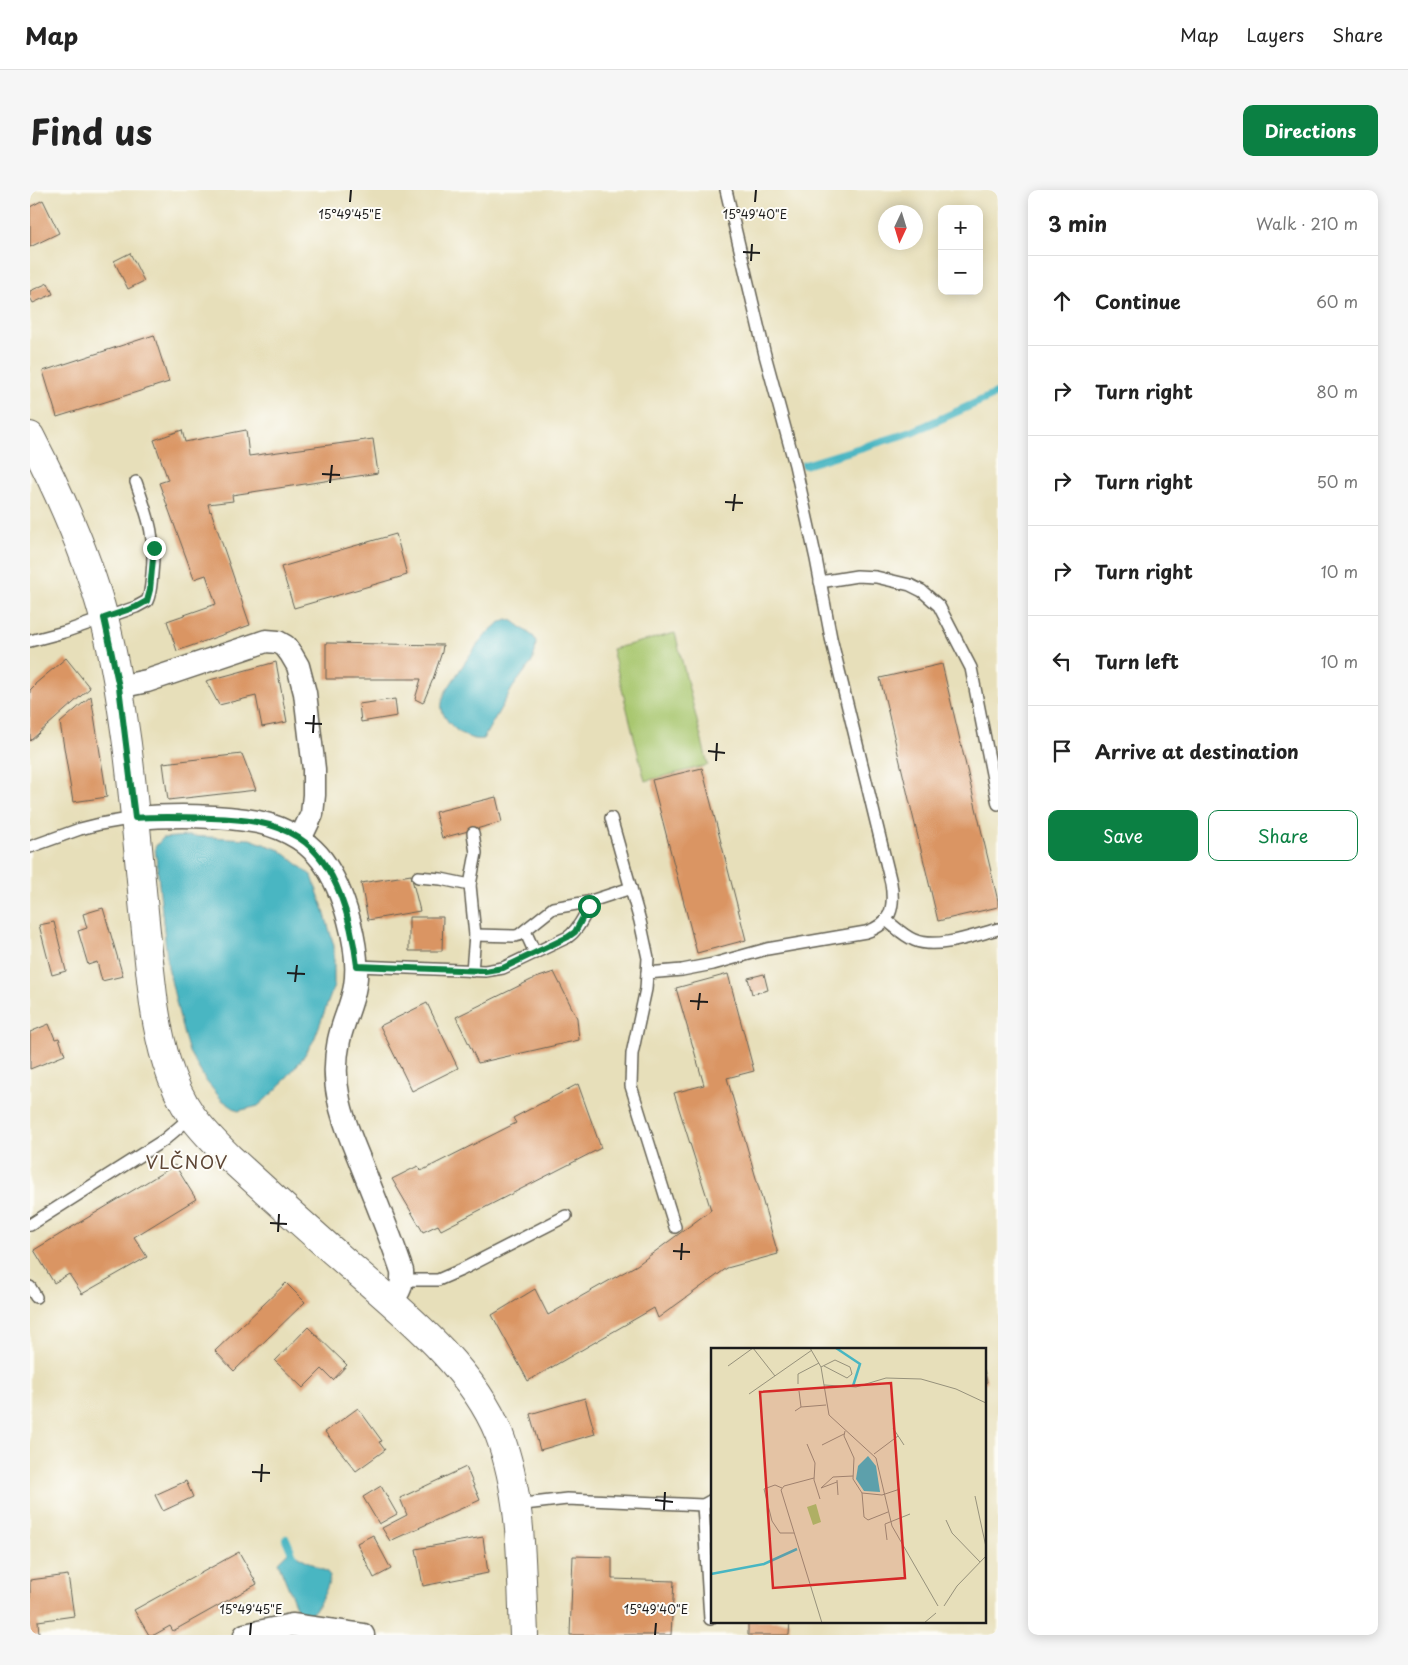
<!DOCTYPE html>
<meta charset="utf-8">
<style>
body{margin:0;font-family:"Playpen Sans",sans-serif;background:#f6f6f6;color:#222}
.controls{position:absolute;right:15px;top:15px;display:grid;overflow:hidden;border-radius:10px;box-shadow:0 2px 12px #0003}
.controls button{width:45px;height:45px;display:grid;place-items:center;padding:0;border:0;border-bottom:1px solid #e0e0e0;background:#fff;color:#222;font:25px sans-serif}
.compass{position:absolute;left:848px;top:15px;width:45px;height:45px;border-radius:50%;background:#fff;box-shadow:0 2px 12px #0003;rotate:184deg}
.stop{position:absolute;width:15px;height:15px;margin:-11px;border:4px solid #0b8043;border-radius:50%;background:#fff}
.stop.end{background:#0b8043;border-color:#fff;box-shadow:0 1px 5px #0008}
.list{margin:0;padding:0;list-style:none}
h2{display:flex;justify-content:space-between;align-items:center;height:65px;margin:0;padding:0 20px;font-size:21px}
h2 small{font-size:16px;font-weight:400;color:#767676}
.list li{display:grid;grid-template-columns:32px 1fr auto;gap:15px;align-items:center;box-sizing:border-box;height:90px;padding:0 20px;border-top:1px solid #e0e0e0}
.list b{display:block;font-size:19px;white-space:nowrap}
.list em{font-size:16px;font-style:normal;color:#767676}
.actions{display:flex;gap:10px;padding:15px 20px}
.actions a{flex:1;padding:11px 0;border:1px solid #0b8043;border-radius:10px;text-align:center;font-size:18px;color:#0b8043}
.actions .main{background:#0b8043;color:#fff}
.icon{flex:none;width:28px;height:28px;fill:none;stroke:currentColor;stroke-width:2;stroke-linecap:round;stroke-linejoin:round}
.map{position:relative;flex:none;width:968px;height:1445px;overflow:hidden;border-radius:10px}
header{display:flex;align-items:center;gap:30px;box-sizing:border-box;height:70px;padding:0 25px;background:#fff;border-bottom:1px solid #e0e0e0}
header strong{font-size:24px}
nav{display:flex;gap:28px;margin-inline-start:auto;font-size:18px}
.intro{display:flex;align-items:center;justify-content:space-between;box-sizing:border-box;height:120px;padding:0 30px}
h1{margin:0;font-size:35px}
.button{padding:12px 22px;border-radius:10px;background:#0b8043;color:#fff;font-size:18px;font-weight:700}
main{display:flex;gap:30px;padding:0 30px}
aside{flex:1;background:#fff;border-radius:10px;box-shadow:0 2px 12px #0003}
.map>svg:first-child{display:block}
.green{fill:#a9c76f;stroke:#627246}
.water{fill:#48b6c2;stroke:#32696f}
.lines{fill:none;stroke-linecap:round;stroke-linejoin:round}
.stream{stroke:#48b6c2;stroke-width:8}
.building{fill:#da9563}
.service-casing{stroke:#636053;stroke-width:14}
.minor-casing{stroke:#636053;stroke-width:25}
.tertiary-casing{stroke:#636053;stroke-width:30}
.service{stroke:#fff;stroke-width:11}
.minor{stroke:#fff;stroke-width:22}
.tertiary{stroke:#fff;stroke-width:28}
.route{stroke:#0b8043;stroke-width:6}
.ticks{fill:none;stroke:#1c1c1c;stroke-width:2}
.labels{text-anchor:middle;stroke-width:4;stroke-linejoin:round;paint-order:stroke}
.quarter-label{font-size:18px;letter-spacing:1px;fill:#5e4635;stroke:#fdfcf7}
.inset-river{fill:none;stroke:#48b6c2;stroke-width:2.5}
.inset-road{fill:none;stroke:#96917b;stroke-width:1}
.view{fill:#d62828;fill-opacity:0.15;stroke:#d62828;stroke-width:2.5}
.inset-edge{fill:none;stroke:#1c1c1c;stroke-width:2.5}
.ticks-label{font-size:12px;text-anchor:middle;fill:#1c1c1c;stroke:#fdfcf7;stroke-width:4;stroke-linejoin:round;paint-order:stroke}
</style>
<header>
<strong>Map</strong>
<nav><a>Map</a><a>Layers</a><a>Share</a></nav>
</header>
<div class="intro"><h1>Find us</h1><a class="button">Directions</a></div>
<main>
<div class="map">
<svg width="968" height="1445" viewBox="0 0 968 1445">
<rect width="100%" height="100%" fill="#fdfcf7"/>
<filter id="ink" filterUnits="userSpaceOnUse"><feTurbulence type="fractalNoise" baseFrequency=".02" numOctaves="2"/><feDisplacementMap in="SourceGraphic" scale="10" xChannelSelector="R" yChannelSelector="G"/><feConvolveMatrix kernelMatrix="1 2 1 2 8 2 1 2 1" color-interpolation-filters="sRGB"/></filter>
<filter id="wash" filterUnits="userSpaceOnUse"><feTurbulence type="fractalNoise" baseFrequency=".0096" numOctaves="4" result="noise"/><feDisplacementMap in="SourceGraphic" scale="20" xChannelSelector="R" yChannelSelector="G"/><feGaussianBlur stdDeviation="1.12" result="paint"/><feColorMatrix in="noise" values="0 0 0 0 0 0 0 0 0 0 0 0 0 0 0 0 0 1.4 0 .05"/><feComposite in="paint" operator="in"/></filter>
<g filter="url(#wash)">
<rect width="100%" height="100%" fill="#e7dfba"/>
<path class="green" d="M645 443 678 575 615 591 582 459Z"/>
<g class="water">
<path d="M477 429 483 431 504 447 506 452 505 462 502 472 483 497 453 549C437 552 416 535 412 520 411 514 413 507 416 501 430 481 455 436 477 429Z"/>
<path d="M157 646 220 649 250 660 282 686 294 721 304 756V796L284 850 272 869 248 898 228 916 208 921 192 910 176 891 159 862 153 842 138 777 125 657 133 648Z"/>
<path d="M259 1361 297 1382 300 1386C298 1401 287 1418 278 1429L269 1424 248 1372Z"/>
</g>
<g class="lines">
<g class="stream">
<path d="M775 275 882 242 968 203"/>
<path d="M256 1349 265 1370"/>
</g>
</g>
<g id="blocks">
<g class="building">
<path d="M13 10 29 43 0 57V17Z"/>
<path d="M100 63 114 91 98 99 84 71Z"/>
<path d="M18 93 23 104 3 113 0 107V101Z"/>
<path d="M124 145 139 192 27 227 13 181Z"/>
<path d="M152 240 155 252 216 240 219 266 343 249 348 283 202 305 203 311 178 314 180 322 181 321 220 435 147 461 137 431 186 414 176 385 164 389 129 293 138 290 124 250Z"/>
<path d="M366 344 377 385 264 418 251 377Z"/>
<path d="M296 453 413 455 412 462 403 489 393 513 385 509 391 489H296Z"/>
<path d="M36 468 60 498 0 551V500L5 495V494Z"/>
<path d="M246 472 257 532 232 537 226 506 189 515 176 491Z"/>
<path d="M912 474 968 711V717L908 731 850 488Z"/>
<path d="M61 506 77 607 43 612 30 533Z"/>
<path d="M365 509 367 526 331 532 329 514Z"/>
<path d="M212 564 226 600 138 610 133 573Z"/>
<path d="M672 578 716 750 667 763 622 590Z"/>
<path d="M466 607 472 632 412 648 405 622Z"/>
<path d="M381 685 390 721 338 730 331 693Z"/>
<path d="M73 718 93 786 72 791 67 772 58 775 48 741 57 738 53 724Z"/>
<path d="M379 727H413L412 761H379Z"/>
<path d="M24 732 36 781 22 785 9 735Z"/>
<path d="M524 782 547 828 549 850 448 873 426 827 503 789Z"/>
<path d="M698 784 724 881 697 888 748 1064 697 1078 628 1128 624 1118 498 1191 462 1125 505 1099 518 1125 607 1075 681 1020 644 903 674 895 646 798Z"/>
<path d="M734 784 738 800 722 804 718 788Z"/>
<path d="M397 813 428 878 382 901 350 836Z"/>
<path d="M19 834 25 849 29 848 35 865 0 879V842Z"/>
<path d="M548 894 571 958 411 1040 408 1035 393 1042 362 989 388 976 391 981 486 933 483 928Z"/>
<path d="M145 975 166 1009 104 1047 117 1067 52 1104 39 1084 24 1093 4 1060Z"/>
<path d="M256 1093 275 1112 204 1181 185 1161Z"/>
<path d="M278 1137 317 1175 303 1190 292 1179 273 1198 245 1171Z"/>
<path d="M954 1180 957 1192 954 1193Z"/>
<path d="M555 1208 565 1244 510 1260 500 1224Z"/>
<path d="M328 1218 352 1251 349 1252 355 1260 326 1281 295 1242Z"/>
<path d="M436 1277 450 1310 360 1351 352 1338 377 1325 370 1308Z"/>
<path d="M156 1291 163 1307 133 1321 125 1305Z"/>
<path d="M351 1296 367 1324 349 1334 333 1307Z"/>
<path d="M343 1345 361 1379 344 1388 327 1353Z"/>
<path d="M453 1347 458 1383 393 1396 386 1359Z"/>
<path d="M209 1362 227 1394 143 1441 140 1436 124 1445H119L104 1420Z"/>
<path d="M543 1366 582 1367V1389L644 1391 641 1445H540Z"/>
<path d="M38 1385 44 1426 8 1431 9 1445H0V1390Z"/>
<path d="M718 1431H760L759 1445H718Z"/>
</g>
</g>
</g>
<g filter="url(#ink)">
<use href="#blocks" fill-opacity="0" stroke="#636053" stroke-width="1"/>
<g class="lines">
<defs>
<g id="service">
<path d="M790 392 827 386 846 387 880 395 892 401 909 416 941 478 968 614"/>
<path d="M0 451 34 442 106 417 117 411C121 403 121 393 122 384 126 346 118 327 106 292"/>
<path d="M581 628 610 731 618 768 616 799 602 864 601 896 645 1037"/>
<path d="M0 657 50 639 70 634 105 628"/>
<path d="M388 687 411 689 440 695"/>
<path d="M856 730C865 737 874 746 884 750 907 760 945 745 968 739"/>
<path d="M495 741 505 763"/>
<path d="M445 745 485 746 489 745 523 718 558 712 601 698"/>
<path d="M327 776 455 781 473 778 538 747C551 738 554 722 565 710"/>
<path d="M442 781 445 745 440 695 446 663 443 643"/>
<path d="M617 783 652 780 683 774 737 759 836 742C861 734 865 718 861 693L801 448 786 369 765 275 735 165 696 0"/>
<path d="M0 1035 134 950 162 926"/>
<path d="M373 1090H408L431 1080 536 1026"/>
<path d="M0 1097 6 1107"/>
<path d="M486 1315 537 1309 673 1315 682 1310"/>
<path d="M673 1315 680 1429"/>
</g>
<g id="minor">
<path d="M89 497 117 491 236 451 248 452 255 456 261 464 268 476 275 503 284 579V605L282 624 270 649C278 655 286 662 292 670 314 700 331 759 325 796 322 815 313 831 309 850 305 869 305 892 309 910 313 931 322 951 330 971 344 1007 360 1044 372 1081 373 1094 370 1102 361 1111"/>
<path d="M105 628C141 625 192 625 228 632 243 635 257 641 270 649"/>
<path d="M215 1445 262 1435 333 1445"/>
</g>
<path id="tertiary" d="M0 246C30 304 57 364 74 428 85 469 91 512 97 554 108 641 113 728 124 814 130 854 139 893 162 926 173 941 186 954 199 967 236 1001 273 1035 311 1068 366 1117 441 1174 469 1244 493 1307 491 1378 494 1445"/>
</defs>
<use href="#service" class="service-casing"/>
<use href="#minor" class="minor-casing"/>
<use href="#tertiary" class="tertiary-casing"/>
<use href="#service" class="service"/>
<use href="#minor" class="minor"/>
<use href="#tertiary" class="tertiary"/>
</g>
</g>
<g class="lines" filter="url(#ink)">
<path class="route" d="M124 358 120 400 117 411 106 417 74 428 89 497 105 628C131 626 156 627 181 628 211 629 243 631 269 648 307 672 322 734 327 776L455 781 473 778 538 747 545 742 559 716"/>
</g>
<path class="ticks" d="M320 12 321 0M725 12 726 0M713 62 730 63M721 71 722 54M292 284 310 285M300 293 302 275M695 312 713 313M703 321 705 304M275 533 292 534M283 543 284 525M678 561 695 563M686 571 687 553M257 783 275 784M265 792 267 775M660 811 678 812M668 820 670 803M240 1033 257 1034M248 1042 249 1024M643 1061 660 1062M651 1070 652 1053M222 1282 240 1283M231 1292 232 1274M625 1310 643 1312M634 1320 635 1302M220 1445 221 1433M625 1445 626 1433"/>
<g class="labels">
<g class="quarter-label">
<text x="157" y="979">VLČNOV</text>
</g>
</g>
<g transform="translate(681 1158)">
<rect width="275" height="275" fill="#e7dfba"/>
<path d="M105 156 110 174 102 177 96 159Z" fill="#a9c76f"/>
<path d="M157 108 165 118 169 144 153 143 145 131 147 118Z" fill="#48b6c2"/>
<path class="inset-river" d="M125 0 149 16 142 38M0 226 53 216 86 201"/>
<path class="inset-road" d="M42 0 64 28M99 0 110 19 118 67 165 110 181 178 227 258M17 18 42 0M110 19 124 12 139 19 141 26 136 30 113 18M87 36V26L108 15M113 37 145 39 175 30 210 31 245 41 275 55M88 43 90 59M38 46 101 2M84 63 90 59 115 57M182 80 193 97M134 83 133 88 143 110 142 131 151 145 153 169 157 172 177 164M96 96 104 115 103 132 109 151M111 97 133 86M163 106 187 88M103 130 73 138 70 142 111 275M126 132 127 147M71 140 64 137 53 141 61 173 69 185H83M110 140 122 129 142 128M110 140 126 134M151 145 171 147 189 141M264 148 275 199M235 172 241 185 269 214M176 192 174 176 199 166M233 258 246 238 275 208M213 275 225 265"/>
<path class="view" d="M180 35 194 230 62 240 49 44Z"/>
<rect width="275" height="275" class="inset-edge"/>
</g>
<g class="ticks-label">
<text x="320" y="29">15°49'45"E</text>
<text x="725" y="29">15°49'40"E</text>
<text x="221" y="1424">15°49'45"E</text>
<text x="626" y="1424">15°49'40"E</text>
</g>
</svg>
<div class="controls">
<button>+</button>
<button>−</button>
</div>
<svg class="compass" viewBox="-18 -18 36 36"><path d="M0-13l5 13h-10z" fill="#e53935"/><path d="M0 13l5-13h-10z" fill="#767676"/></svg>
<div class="stop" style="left:559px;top:716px"></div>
<div class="stop end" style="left:124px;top:358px"></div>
</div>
<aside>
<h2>3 min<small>Walk · 210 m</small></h2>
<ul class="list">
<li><svg class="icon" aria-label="ahead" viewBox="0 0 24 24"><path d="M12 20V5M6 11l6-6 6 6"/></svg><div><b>Continue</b></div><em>60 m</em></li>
<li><svg class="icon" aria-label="right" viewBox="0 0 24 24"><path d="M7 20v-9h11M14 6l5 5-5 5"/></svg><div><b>Turn right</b></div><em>80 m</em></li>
<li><svg class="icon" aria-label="right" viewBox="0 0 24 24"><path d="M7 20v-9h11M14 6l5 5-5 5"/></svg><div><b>Turn right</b></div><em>50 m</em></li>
<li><svg class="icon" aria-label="right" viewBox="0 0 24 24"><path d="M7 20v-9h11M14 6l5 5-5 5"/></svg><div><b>Turn right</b></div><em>10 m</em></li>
<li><svg class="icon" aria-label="left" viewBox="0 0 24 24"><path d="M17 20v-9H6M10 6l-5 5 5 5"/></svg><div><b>Turn left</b></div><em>10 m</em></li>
<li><svg class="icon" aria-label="arrive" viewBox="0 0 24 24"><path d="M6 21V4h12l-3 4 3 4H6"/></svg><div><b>Arrive at destination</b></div></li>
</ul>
<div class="actions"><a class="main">Save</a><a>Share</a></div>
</aside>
</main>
